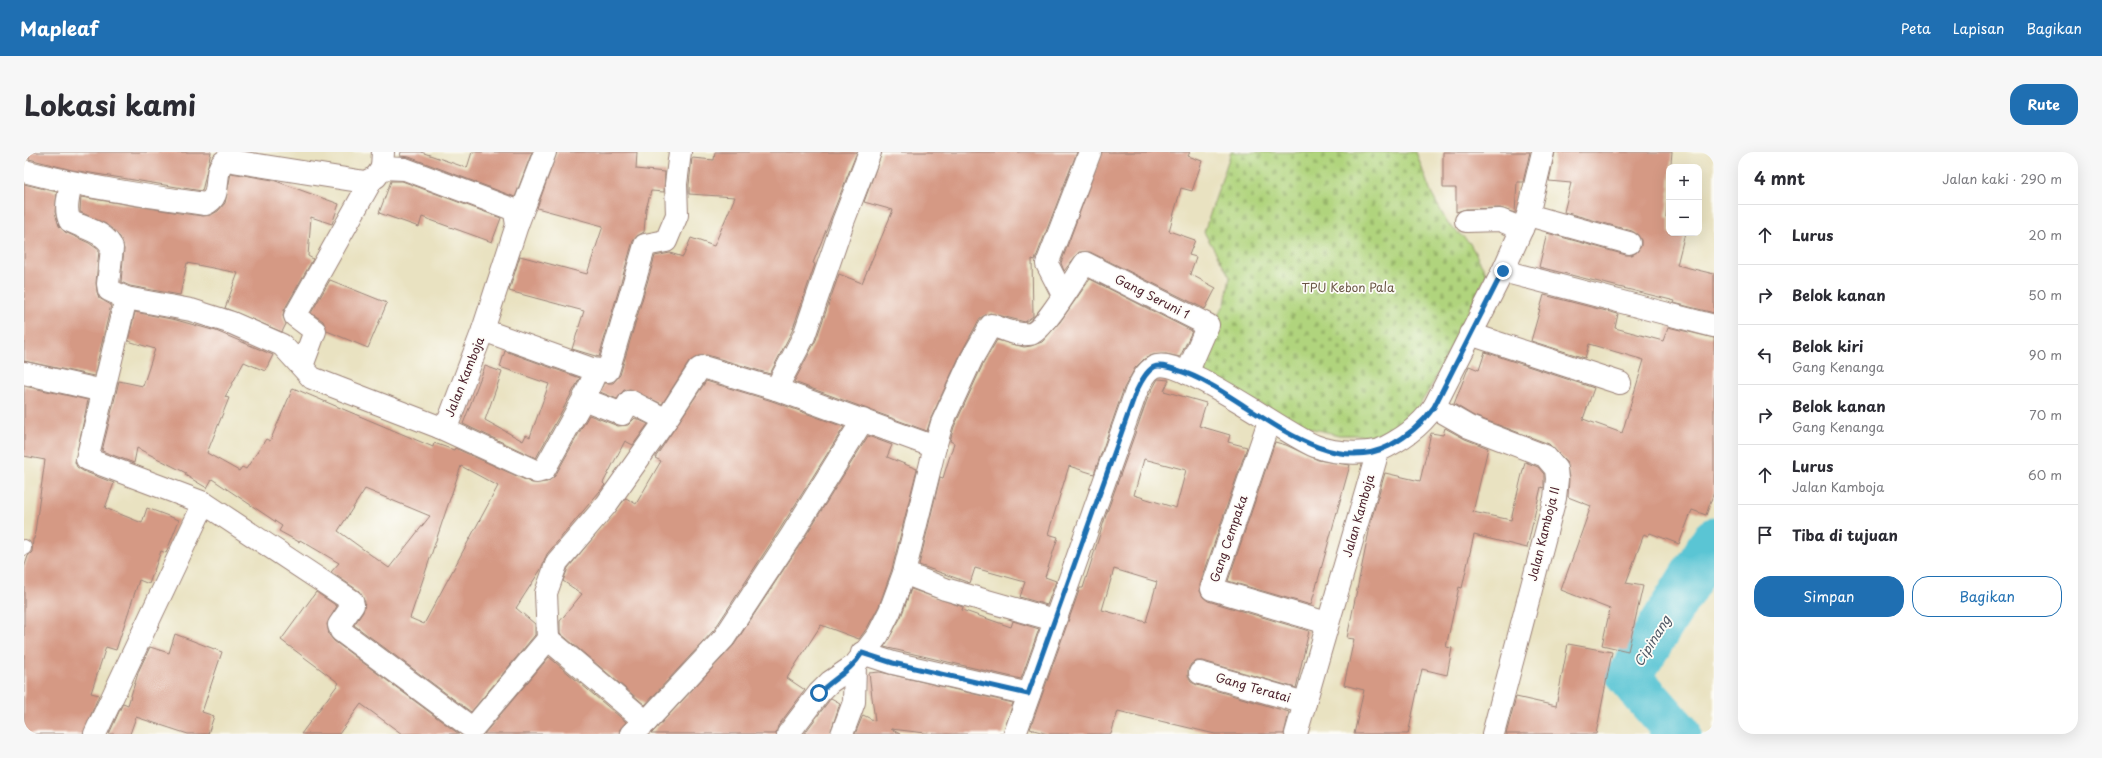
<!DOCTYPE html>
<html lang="id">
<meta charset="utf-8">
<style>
body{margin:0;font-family:"Playpen Sans",sans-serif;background:#f7f7f7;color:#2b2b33}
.controls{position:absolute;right:12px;top:12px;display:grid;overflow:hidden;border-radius:8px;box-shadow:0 4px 16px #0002}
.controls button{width:36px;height:36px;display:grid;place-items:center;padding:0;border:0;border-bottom:1px solid #e1e1e2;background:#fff;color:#2b2b33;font:20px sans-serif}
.stop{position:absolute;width:12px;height:12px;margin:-9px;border:3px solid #1f6fb2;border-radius:50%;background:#fff}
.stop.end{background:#1f6fb2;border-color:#fff;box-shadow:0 1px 4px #0008}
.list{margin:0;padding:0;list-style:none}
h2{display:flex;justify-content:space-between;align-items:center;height:52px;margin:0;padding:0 16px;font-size:17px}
h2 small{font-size:13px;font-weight:400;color:#7c7c81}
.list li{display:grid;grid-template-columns:26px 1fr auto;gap:12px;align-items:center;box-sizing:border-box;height:60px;padding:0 16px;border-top:1px solid #e1e1e2}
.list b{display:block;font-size:15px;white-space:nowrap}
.list p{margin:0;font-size:13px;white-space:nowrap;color:#7c7c81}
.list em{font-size:13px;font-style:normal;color:#7c7c81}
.actions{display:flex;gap:8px;padding:12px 16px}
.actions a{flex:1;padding:9px 0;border:1px solid #1f6fb2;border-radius:16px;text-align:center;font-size:14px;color:#1f6fb2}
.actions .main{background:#1f6fb2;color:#fff}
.icon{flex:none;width:22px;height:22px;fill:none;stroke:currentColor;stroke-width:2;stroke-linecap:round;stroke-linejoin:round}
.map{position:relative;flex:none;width:1690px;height:582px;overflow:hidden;border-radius:16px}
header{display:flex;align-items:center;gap:24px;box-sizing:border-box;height:56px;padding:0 20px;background:#1f6fb2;color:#fff}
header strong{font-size:19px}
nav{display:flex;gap:22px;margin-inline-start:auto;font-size:14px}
.intro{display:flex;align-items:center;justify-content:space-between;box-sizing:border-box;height:96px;padding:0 24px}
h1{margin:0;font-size:28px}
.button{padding:10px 18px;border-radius:16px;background:#1f6fb2;color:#fff;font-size:14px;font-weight:700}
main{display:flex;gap:24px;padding:0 24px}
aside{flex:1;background:#fff;border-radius:16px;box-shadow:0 4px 16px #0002}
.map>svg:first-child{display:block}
.cemetery{fill:url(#cemetery-stones);stroke:#7d7a54}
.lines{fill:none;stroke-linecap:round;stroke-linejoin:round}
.river{stroke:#5ac5d4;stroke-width:45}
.building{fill:#d59984;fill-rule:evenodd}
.lane-casing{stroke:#9a8076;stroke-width:16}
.street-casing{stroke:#9a8076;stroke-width:24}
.lane{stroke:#fff;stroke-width:14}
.street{stroke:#fff;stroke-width:22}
.route{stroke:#1f6fb2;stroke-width:5}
.labels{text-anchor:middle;stroke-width:3.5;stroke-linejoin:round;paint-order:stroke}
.park-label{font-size:12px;fill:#695544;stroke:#fdfcf7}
.street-label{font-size:12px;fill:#4a1f2b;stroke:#fdfcf7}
.water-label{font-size:13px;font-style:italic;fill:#505966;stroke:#fdfcf7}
</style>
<header>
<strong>Mapleaf</strong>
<nav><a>Peta</a><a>Lapisan</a><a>Bagikan</a></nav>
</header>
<div class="intro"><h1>Lokasi kami</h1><a class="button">Rute</a></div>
<main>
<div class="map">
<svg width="1690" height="582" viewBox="0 0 1690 582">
<defs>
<pattern id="cemetery-stones" width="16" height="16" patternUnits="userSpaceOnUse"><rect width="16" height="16" fill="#b0d47d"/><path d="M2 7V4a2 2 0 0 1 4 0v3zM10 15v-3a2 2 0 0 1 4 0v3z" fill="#99b66c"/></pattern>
</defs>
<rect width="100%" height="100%" fill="#fdfcf7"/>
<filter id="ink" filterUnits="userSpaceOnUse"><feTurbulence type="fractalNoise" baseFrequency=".025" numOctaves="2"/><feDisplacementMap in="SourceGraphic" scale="8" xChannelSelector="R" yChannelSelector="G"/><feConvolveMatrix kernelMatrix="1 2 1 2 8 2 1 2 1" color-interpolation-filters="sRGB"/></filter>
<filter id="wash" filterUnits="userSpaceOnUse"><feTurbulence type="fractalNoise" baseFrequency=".012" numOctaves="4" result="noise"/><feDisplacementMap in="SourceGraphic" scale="16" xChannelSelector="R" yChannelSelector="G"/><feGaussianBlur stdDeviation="0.9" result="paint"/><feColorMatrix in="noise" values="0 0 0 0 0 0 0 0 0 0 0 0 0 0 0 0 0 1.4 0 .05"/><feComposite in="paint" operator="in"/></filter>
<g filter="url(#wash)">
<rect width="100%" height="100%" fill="#e9e2c1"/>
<path class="cemetery" d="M1207 0H1392L1407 41 1424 72 1445 90 1463 122 1405 238 1386 268 1352 283H1315L1281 275 1170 218 1189 171 1201 152 1206 125 1180 80Z"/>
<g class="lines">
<path class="river" d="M1655 582 1605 525 1690 388"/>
</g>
<g id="blocks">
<g class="building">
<path d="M5 0H187L178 39 48 18 5 7Z"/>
<path d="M377 0H397L443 16 448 0H508L491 45 385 5 376 4Z"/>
<path d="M533 0H613L612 17 641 20 640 40 627 39 622 57 620 80 613 84 609 89 575 205 548 197 560 159 485 139 496 104 563 122 579 74 513 56Z"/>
<path d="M691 0H833L789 111 791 112 768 179 746 222 683 203 674 204 665 210 638 252 606 237 600 238 593 247 576 240 581 231H589L596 223 631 104 646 101 659 105 667 86 690 94 711 45 665 42V33L668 6 690 8Z"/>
<path d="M858 0H1053L1011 108 1008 107 1009 164 1001 170 966 161 956 166 937 201 907 266 903 279 770 230 792 188 815 122 838 131 869 58 840 50Z"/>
<path d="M1078 0H1166L1164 4 1178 9 1168 39 1157 36 1145 79 1171 88 1165 103 1172 105 1166 122 1192 136 1181 157 1066 100H1055L1040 119 1037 111Z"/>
<path d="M1419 0H1506L1499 30H1493L1491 61 1476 56 1442 57 1432 60V36H1419Z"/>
<path d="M1531 0H1648L1642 65 1645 66V81H1661L1653 113 1690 122V161L1650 151 1651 149 1515 115 1523 81 1602 103H1608L1613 100 1617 94V88L1614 83 1608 79 1540 60 1547 31 1525 29Z"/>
<path d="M207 21 249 28 315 52 308 72 287 65 284 104 289 107 260 158 259 164 262 172 258 180 201 156 214 121 163 111 156 143 106 134 97 130 100 97 96 85 82 72 56 60 57 45 156 61 179 64 187 63 194 59 201 51Z"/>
<path d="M367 29H378L477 66 468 90 398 65 395 75 355 61Z"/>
<path d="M0 32 33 40 31 60 35 74 41 80 65 91 75 98 72 131 73 140 75 146 87 153 70 224 0 209Z"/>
<path d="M1066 127 1168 179 1156 205 1142 202 1129 203 1120 207 1111 216 1100 236 1070 322 1045 314 1024 382 1034 385 1021 425 1032 429 1023 453 996 445 1001 430 951 416 946 431 895 413 916 325 919 326 930 291 926 289 930 275 959 212 973 188 1000 195 1007 194 1018 190 1036 170Z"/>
<path d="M306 128 363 151 344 196 303 179 299 169 287 161Z"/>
<path d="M1520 143 1594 162 1591 176 1639 189 1644 175 1690 186V340L1682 363 1668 358 1655 392 1626 381 1624 384 1620 382 1602 431 1619 434 1604 499 1578 493 1586 457 1537 438 1567 354 1544 345 1545 326 1542 309 1525 292 1450 264 1430 252 1445 214 1455 218 1461 200 1570 236 1559 267 1598 281 1620 208 1565 192 1561 206 1507 189Z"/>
<path d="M111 160 152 168 192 179 249 203 241 219 220 210 201 245 205 246 183 301 215 319 218 315 222 317 242 287 246 289 269 236 409 295 410 291 430 298 431 296 508 331 523 330 531 324 565 263 594 274 604 273 611 266 624 272 609 293 601 289 579 331 581 333 523 402 517 417 492 456 511 472V483L447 560 330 473 339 460 341 450 335 439 307 420 315 411 276 388 275 390 255 379 258 374 188 327 183 336 161 323 162 321 113 296 110 311 78 299 95 229 119 234 131 197 104 189ZM437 314 474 334 400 472 386 466ZM341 337 406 364 365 416 314 379Z"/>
<path d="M481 199 556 226 512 306 439 272 461 214 478 220 461 268 499 289 502 283 506 285 525 232 476 215Z"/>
<path d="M1134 227 1145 228 1140 239 1182 251 1175 274 1206 283 1204 290 1223 295 1176 433V439L1179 445 1184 449 1285 479 1272 536 1179 509H1173L1167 512 1164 518V524L1167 530 1173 533 1265 560 1260 582H1191L1094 559 1087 582H1024L1006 577 1056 436H1059L1082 363 1124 245ZM1120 307 1162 318 1152 356 1110 343ZM1090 417 1133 430 1122 470 1078 458Z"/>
<path d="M682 229 748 249 820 275 756 377 690 478 621 553 536 481V469L558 442 539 429 544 416 602 346 612 352 637 309 631 306Z"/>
<path d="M0 234 64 248 51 310 53 315 59 319 90 331 81 356 118 371 123 356 155 368 142 401 137 399 125 432 115 428 92 498 82 495 67 541 75 543 59 582H0V416L4 404 8 400 9 387H10L21 308 0 304Z"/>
<path d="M1421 276 1441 287 1464 296 1449 360 1487 368 1501 310 1514 315 1520 322V336L1517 335 1503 396 1450 383 1438 436 1435 435 1422 495 1428 496 1423 523 1398 517 1384 582H1330L1340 538 1320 533 1330 487 1323 486 1348 365 1361 321 1396 329 1407 281 1419 283Z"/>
<path d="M844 284 868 293 863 305 893 317 868 417 855 454 843 476 835 487 797 473 763 526 781 538 754 574 752 582H627L710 493 777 391Z"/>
<path d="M1251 290 1262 293 1294 308 1326 313 1287 453 1204 429Z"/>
<path d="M887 437 939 455 938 458 987 475 989 469 1015 477 997 527 860 495 877 465Z"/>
<path d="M292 440 313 454 303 472 305 483 310 489 435 582H378L337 552 315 582H277L315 531 257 488Z"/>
<path d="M151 482 198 500 178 560 190 564 184 582H164L112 565 106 582H85L99 551 104 553 115 518 126 495 145 501Z"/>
<path d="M1544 492 1588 500 1572 582H1482L1492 545 1532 554Z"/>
<path d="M525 505 602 570 596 577 595 582H460Z"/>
<path d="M856 520 989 551 979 582H910L867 577 876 582H831L839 563 851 569 845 521Z"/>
<path d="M807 546 816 551 806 582H780Z"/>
</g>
</g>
</g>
<g filter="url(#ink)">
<use href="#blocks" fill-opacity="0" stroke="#9a8076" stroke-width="1"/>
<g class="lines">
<defs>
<path id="lane" d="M0 396V395"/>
<g id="street">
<path d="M0 19C60 35 120 44 181 52 201 45 186 18 202 8L341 30 352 25 358 16"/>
<path d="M47 32C45 44 40 57 46 69 60 76 83 81 88 96L84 132 85 138 102 146 63 307 180 351 71 582"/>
<path d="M1504 63 1605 91"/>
<path d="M1442 69 1476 68 1498 77"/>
<path d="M493 73 521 0"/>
<path d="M1479 119 1690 174"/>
<path d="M1039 143 1023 112 1066 0"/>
<path d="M102 146 167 158 208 171 258 193 288 226 415 275 420 273 425 268 459 178 493 73 491 61 488 57 381 17 358 16 359 0"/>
<path d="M459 178 568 217 572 220 560 246 562 248 598 262 606 249 642 268"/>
<path d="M1446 182 1596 231"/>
<path d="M278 214 291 179 271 164 347 29"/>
<path d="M568 217 584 219 621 93 642 89 653 63 652 32 656 0"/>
<path d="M0 221 79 239"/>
<path d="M752 237 780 184 819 70 846 0"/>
<path d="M1410 255 1445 275 1521 304 1532 317 1533 327 1531 346 1469 582"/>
<path d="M1245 269 1188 437 1303 471"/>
<path d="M415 275 513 320 520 318 560 246"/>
<path d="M180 351 328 449 329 453 315 473 317 479 445 574 450 575 524 487"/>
<path d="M1030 468 921 437 880 421 911 295 918 271 948 206 967 173C979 177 993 184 1006 182 1019 180 1052 124 1061 111L1184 173 1163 221"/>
<path d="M838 501 869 511 1005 542"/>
<path d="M1176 521 1281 551"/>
<path d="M622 570 700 486 767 384 839 268"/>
<path d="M607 582 622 570 524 487 522 441 533 410 582 353 642 268 675 217 679 215 752 237 911 295"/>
<path d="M764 582 795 541 806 530 831 513"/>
<path d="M818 582 830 550 831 513 854 483 866 459 880 421"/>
<path d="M991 582 1112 240C1116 232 1121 220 1130 215 1155 202 1261 282 1291 294 1311 302 1332 302 1354 299"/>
<path d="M1272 582 1354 299C1377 288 1395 276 1410 255L1479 119 1504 63 1519 0"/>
</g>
</defs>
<use href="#lane" class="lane-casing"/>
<use href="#street" class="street-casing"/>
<use href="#lane" class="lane"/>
<use href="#street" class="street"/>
</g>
</g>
<g class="lines" filter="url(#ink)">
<path class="route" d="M795 541C810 526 827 519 838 501L869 511 1004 542 1112 240C1116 232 1121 220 1130 215 1136 212 1146 216 1153 218 1218 237 1293 330 1365 294 1384 284 1398 272 1410 255L1479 119"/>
</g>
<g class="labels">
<g class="park-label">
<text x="1324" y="140">TPU Kebon Pala</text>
</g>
<g class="street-label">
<text transform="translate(1128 145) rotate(27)" y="4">Gang Seruni 1</text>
<text transform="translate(441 225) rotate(-68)" y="4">Jalan Kamboja</text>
<text transform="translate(1335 364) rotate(-74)" y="4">Jalan Kamboja</text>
<text transform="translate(1520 382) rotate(-76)" y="4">Jalan Kamboja II</text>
<text transform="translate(1205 387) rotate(-71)" y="4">Gang Cempaka</text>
<text transform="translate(1229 536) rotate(16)" y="4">Gang Teratai</text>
</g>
<g class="water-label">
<text transform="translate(1628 489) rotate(-58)" y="5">Cipinang</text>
</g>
</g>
</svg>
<div class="controls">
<button>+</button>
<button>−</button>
</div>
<div class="stop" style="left:795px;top:541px"></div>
<div class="stop end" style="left:1479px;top:119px"></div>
</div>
<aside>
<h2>4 mnt<small>Jalan kaki · 290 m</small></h2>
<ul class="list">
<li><svg class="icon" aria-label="ahead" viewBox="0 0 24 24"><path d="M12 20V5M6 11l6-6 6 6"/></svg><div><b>Lurus</b></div><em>20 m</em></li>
<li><svg class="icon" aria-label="right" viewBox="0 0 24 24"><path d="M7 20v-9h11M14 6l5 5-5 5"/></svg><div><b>Belok kanan</b></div><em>50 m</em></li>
<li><svg class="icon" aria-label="left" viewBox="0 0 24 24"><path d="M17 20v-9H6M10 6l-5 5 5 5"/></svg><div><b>Belok kiri</b><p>Gang Kenanga</p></div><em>90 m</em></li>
<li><svg class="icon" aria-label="right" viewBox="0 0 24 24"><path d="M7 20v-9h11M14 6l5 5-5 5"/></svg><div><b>Belok kanan</b><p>Gang Kenanga</p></div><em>70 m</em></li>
<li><svg class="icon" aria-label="ahead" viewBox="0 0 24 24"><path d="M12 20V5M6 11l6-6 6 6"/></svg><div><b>Lurus</b><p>Jalan Kamboja</p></div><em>60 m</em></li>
<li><svg class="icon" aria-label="arrive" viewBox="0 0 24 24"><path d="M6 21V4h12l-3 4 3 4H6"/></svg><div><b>Tiba di tujuan</b></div></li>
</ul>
<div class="actions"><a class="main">Simpan</a><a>Bagikan</a></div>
</aside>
</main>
